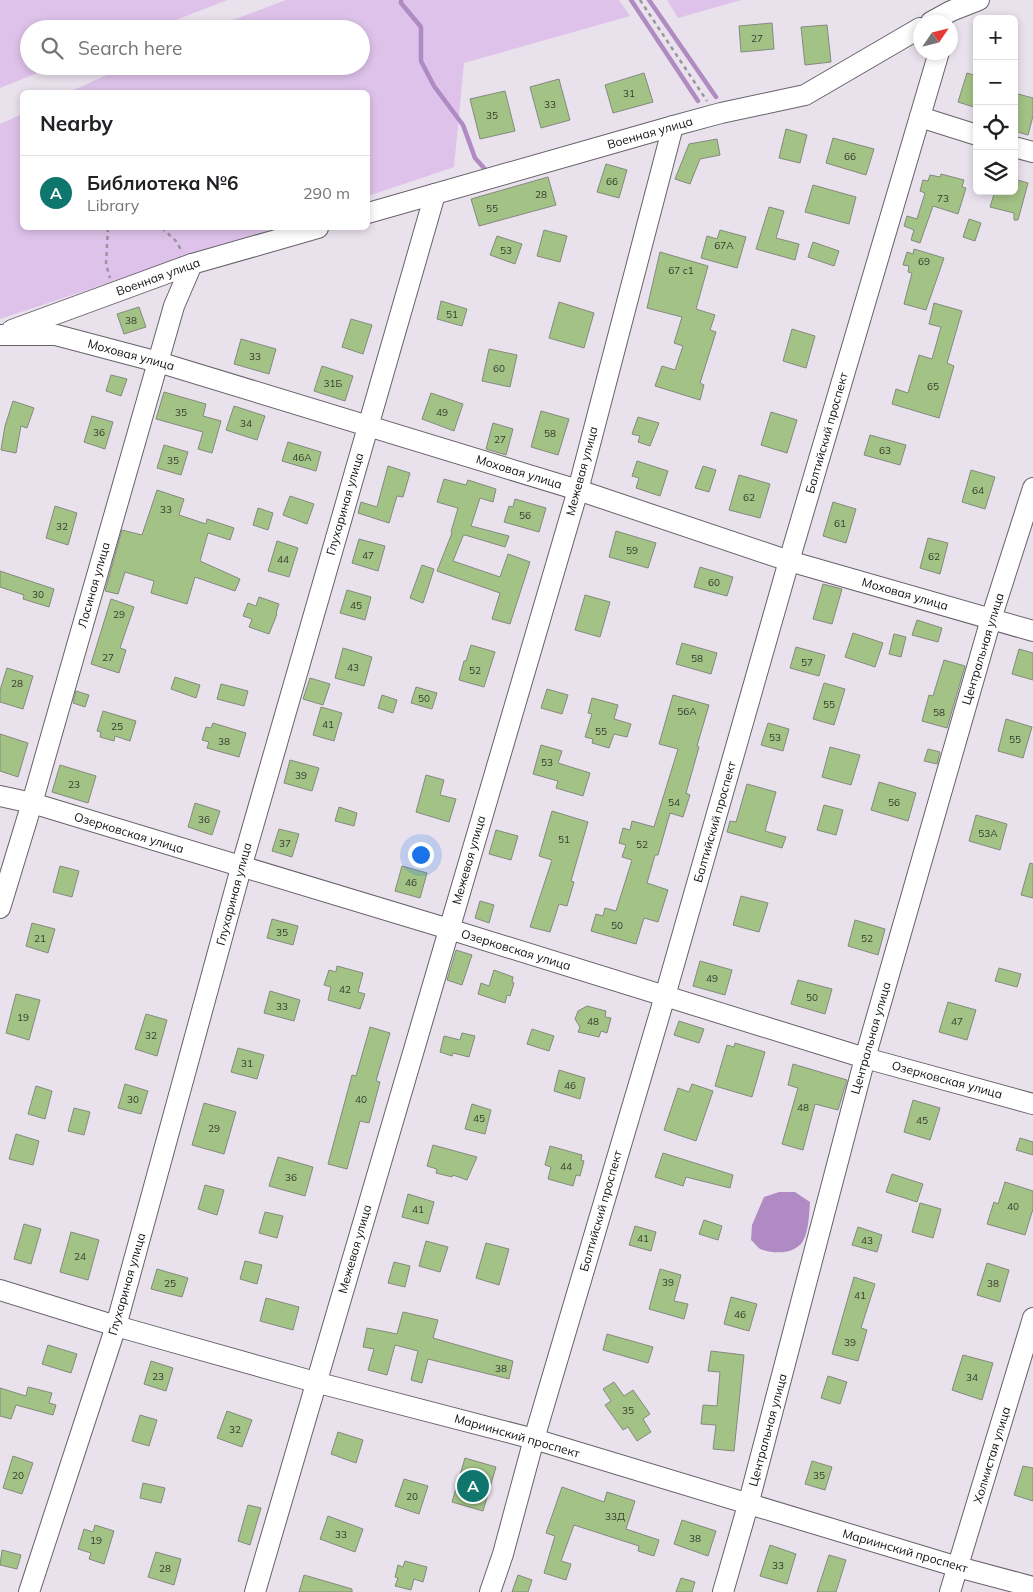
<!DOCTYPE html>
<meta charset="utf-8">
<style>
body{margin:0;font-family:Mulish,sans-serif;background:#f6f6f6;color:#202124}
.controls{position:absolute;right:15px;top:15px;display:grid;overflow:hidden;border-radius:8px;box-shadow:0 2px 8px #0003}
.controls button{width:45px;height:45px;display:grid;place-items:center;padding:0;border:0;border-bottom:1px solid #e0e0e0;background:#fff;color:#202124;font:25px sans-serif}
.compass{position:absolute;left:913px;top:15px;width:45px;height:45px;border-radius:50%;background:#fff;box-shadow:0 2px 8px #0003;rotate:55deg}
.you{position:absolute;left:420px;top:854px;width:18px;height:18px;margin:-12px;border:4px solid #fff;border-radius:50%;background:#1a73e8;box-shadow:0 0 0 8px #1a73e833}
.badge{display:grid;place-items:center;width:32px;height:32px;border-radius:50%;background:#0f766e;color:#fff;font-size:16px;font-weight:700}
.pin{position:absolute;translate:-50% -50%;border:2px solid #fff;box-shadow:0 1px 5px #0006}
.list{margin:0;padding:0;list-style:none}
h2{display:flex;justify-content:space-between;align-items:center;height:65px;margin:0;padding:0 20px;font-size:21px}
h2 small{font-size:16px;font-weight:400;color:#757577}
.list li{display:grid;grid-template-columns:32px 1fr auto;gap:15px;align-items:center;box-sizing:border-box;height:75px;padding:0 20px;border-top:1px solid #e0e0e0}
.list b{display:block;font-size:19px;white-space:nowrap}
.list p{margin:0;font-size:16px;white-space:nowrap;color:#757577}
.list em{font-size:16px;font-style:normal;color:#757577}
.icon{flex:none;width:28px;height:28px;fill:none;stroke:currentColor;stroke-width:2;stroke-linecap:round;stroke-linejoin:round}
.map{position:relative;flex:none;width:1033px;height:1592px;overflow:hidden}
.search{position:absolute;background:#fff;box-shadow:0 2px 8px #0003;left:20px;top:20px;width:350px;height:55px;display:flex;align-items:center;gap:12px;box-sizing:border-box;padding:0 18px;border-radius:28px;color:#757577;font-size:19px}
.panel{position:absolute;background:#fff;box-shadow:0 2px 8px #0003;left:20px;top:90px;width:350px;height:140px;border-radius:8px}
.map>svg:first-child{display:block}
.green{fill:#dec2ea}
.water{fill:#b08ac2}
.lines{fill:none;stroke-linecap:round;stroke-linejoin:round}
.stream{stroke:#b08ac2;stroke-width:4.5}
.building{fill:#a3c285;stroke:#848a7f}
.minor-casing{stroke:#68626b;stroke-width:22}
.path{stroke:#9a949d;stroke-width:2.5;stroke-dasharray:4 4;stroke-linecap:butt}
.minor{stroke:#fff;stroke-width:20}
.labels{text-anchor:middle;stroke-width:4;stroke-linejoin:round;paint-order:stroke}
.number-label{font-size:10px;fill:#363c2f}
.street-label{font-size:12px;fill:#110f12;stroke:#fff}
</style>
<div class="map">
<svg width="1033" height="1592" viewBox="0 0 1033 1592">
<rect width="100%" height="100%" fill="#e9e1ec"/>
<g class="green">
<path d="M0 0H227L153 29H29V66H55L0 88Z"/>
<path d="M286 0H619L630 16 464 63 454 167 368 196V92H69L127 66H361V29H209Z"/>
<path d="M667 0H741L678 18Z"/>
<path d="M22 114V228H274L0 319V124Z"/>
</g>
<path class="water" d="M779 1192H795L810 1202C809 1214 809 1230 803 1241 795 1254 776 1254 763 1250 758 1249 755 1243 751 1240L752 1225 764 1197Z"/>
<g class="lines">
<g class="stream">
<path d="M401 0V3L421 27V61L434 86 463 125 475 158 484 168"/>
<path d="M631 0 698 101"/>
<path d="M649 0 716 97"/>
</g>
</g>
<g class="building">
<path d="M772 23 774 49 741 52 739 26Z"/>
<path d="M827 25 831 62 805 65 801 27Z"/>
<path d="M644 73 653 102 613 113 605 85Z"/>
<path d="M967 73 977 76V108L958 102Z"/>
<path d="M559 79 570 120 541 128 530 87Z"/>
<path d="M505 91 515 131 480 139 470 99Z"/>
<path d="M1018 94 1033 98V116L1028 135 1014 131V105Z"/>
<path d="M786 129 807 135 800 163 779 158Z"/>
<path d="M833 138 874 149 866 175 826 163Z"/>
<path d="M717 139 720 155 700 159 690 184 675 179 689 144Z"/>
<path d="M606 164 627 170 619 198 597 192Z"/>
<path d="M941 174 964 180 962 187 966 188 958 214 933 206 920 243 911 240 914 230 904 226 907 216 917 219 925 193 920 191 923 180 928 181 930 175 940 177Z"/>
<path d="M548 177 556 205 479 226 471 199Z"/>
<path d="M1014 179 1028 183 1018 220H1014V213L990 207 995 191H1014Z"/>
<path d="M813 185 856 197 849 224 805 212Z"/>
<path d="M769 207 784 211 776 238 799 244 795 260 756 249Z"/>
<path d="M969 219 981 223 975 241 963 237Z"/>
<path d="M544 230 567 236 560 262 537 256Z"/>
<path d="M720 230 746 237 737 268 701 258 707 236 717 239Z"/>
<path d="M497 236 522 244 515 264 490 255Z"/>
<path d="M813 242 839 251 834 266 808 257Z"/>
<path d="M914 249 944 258 926 310 904 304 912 273 908 272 909 266 903 265 907 252 913 254Z"/>
<path d="M660 252 708 266 696 309 715 315 710 330 716 332 700 383 704 385 700 400 655 386 662 366 675 370 683 346 674 343 682 317 647 308Z"/>
<path d="M441 301 467 309 462 326 437 319Z"/>
<path d="M559 302 594 313 584 348 549 338Z"/>
<path d="M934 303 962 311 947 363 954 366 939 418 892 404 896 389 908 393 919 355 932 359 941 327 929 324Z"/>
<path d="M139 307 146 327 124 334 117 314Z"/>
<path d="M351 319 372 325 363 354 342 347Z"/>
<path d="M792 329 815 336 806 368 783 361Z"/>
<path d="M241 339 276 349 269 374 234 364Z"/>
<path d="M489 349 517 355 510 387 482 381Z"/>
<path d="M322 366 353 376 345 401 314 391Z"/>
<path d="M111 375 127 379 121 396 106 391Z"/>
<path d="M164 392 206 404 203 416 221 421 212 453 198 449 203 432 156 419Z"/>
<path d="M431 393 463 404 454 431 422 419Z"/>
<path d="M13 401 34 408 27 428 21 426 16 453 1 450 5 426Z"/>
<path d="M234 406 265 416 257 440 226 430Z"/>
<path d="M541 411 569 419 558 455 531 447Z"/>
<path d="M771 412 797 420 787 453 761 445Z"/>
<path d="M92 416 113 422 105 449 84 442Z"/>
<path d="M638 417 659 423 650 446 638 442 640 436 632 434Z"/>
<path d="M493 423 513 429 506 455 486 449Z"/>
<path d="M870 435 906 445 900 465 864 455Z"/>
<path d="M288 442 321 452 316 471 282 461Z"/>
<path d="M164 445 188 452 181 475 157 468Z"/>
<path d="M637 461 668 471 660 496 636 488 639 478 632 476Z"/>
<path d="M388 466 410 473 403 497 397 496 389 523 358 513 361 502 377 507Z"/>
<path d="M703 466 716 470 709 492 695 488Z"/>
<path d="M971 470 995 477 985 509 962 502Z"/>
<path d="M739 475 770 484 760 518 729 510Z"/>
<path d="M444 479 466 485 468 480 496 489 493 502 480 498 471 526 509 536 505 547 465 535 463 536 453 561 500 577 508 554 530 562 510 624 492 619 500 593 437 571 452 533 451 532 458 508 437 502Z"/>
<path d="M157 490 184 499 179 515 206 524 207 519 234 528 230 540 208 533 200 561 240 579 235 591 195 577 187 604 151 593 154 581 125 572 118 594 105 591 122 530 142 535Z"/>
<path d="M290 496 314 504 307 524 283 515Z"/>
<path d="M515 499 546 508 539 532 504 522 509 506 513 507Z"/>
<path d="M833 502 856 509 846 543 823 536Z"/>
<path d="M55 506 77 513 68 545 46 538Z"/>
<path d="M258 508 273 513 268 530 253 525Z"/>
<path d="M616 531 656 543 648 568 609 557Z"/>
<path d="M928 538 948 543 940 574 920 568Z"/>
<path d="M359 539 385 546 378 571 352 563Z"/>
<path d="M277 541 298 548 289 577 268 571Z"/>
<path d="M422 565 434 569 423 603 410 598Z"/>
<path d="M700 567 733 577 727 596 694 587Z"/>
<path d="M0 571 54 589 49 607 23 599 24 595 0 587Z"/>
<path d="M823 584 842 589 832 624 813 619Z"/>
<path d="M347 590 371 597 365 620 340 613Z"/>
<path d="M585 595 610 602 600 637 575 630Z"/>
<path d="M259 597 279 604 276 613 277 614 269 634 249 627 252 619 243 616 248 603 256 606Z"/>
<path d="M111 599 134 607 120 648 126 650 119 673 91 664Z"/>
<path d="M917 620 942 628 938 642 912 635Z"/>
<path d="M853 633 883 643 875 667 845 657Z"/>
<path d="M894 634 906 637 901 657 889 654Z"/>
<path d="M682 643 717 653 711 674 676 664Z"/>
<path d="M471 645 495 652 484 687 459 680 464 661H466Z"/>
<path d="M796 647 825 655 819 676 790 668Z"/>
<path d="M343 648 372 657 364 686 335 678Z"/>
<path d="M1019 649 1033 653V680L1012 674Z"/>
<path d="M944 660 965 666 947 728 922 721 929 695 933 696Z"/>
<path d="M7 668 33 676 23 709 0 702V690Z"/>
<path d="M175 677 200 685 196 698 171 689Z"/>
<path d="M310 678 330 684 323 705 303 699Z"/>
<path d="M824 683 845 689 834 725 813 719Z"/>
<path d="M221 684 248 691 244 706 217 699Z"/>
<path d="M416 687 437 693 432 709 411 703Z"/>
<path d="M547 689 568 695 562 714 541 708Z"/>
<path d="M76 691 89 695 85 707 73 703Z"/>
<path d="M382 695 397 700 393 713 378 708Z"/>
<path d="M673 695 709 705 697 746 699 747 686 793 690 795 683 817 670 813 658 855H655L647 883 668 890 658 922 644 918 636 944 591 931 596 914 603 916 605 908 616 911 632 860 622 857 626 845 619 843 623 828 630 830 632 821 654 827 678 749 659 744Z"/>
<path d="M592 698 618 705 614 719 631 724 627 737 614 734 609 748 592 743 593 739 585 737 592 714 588 713Z"/>
<path d="M321 707 342 713 334 741 313 735Z"/>
<path d="M103 711 136 721 130 741 115 736 114 741 100 737 101 732 97 731Z"/>
<path d="M1006 719 1032 727 1023 758 998 751Z"/>
<path d="M213 723 246 733 239 757 207 748 209 742 202 740 206 727 211 728Z"/>
<path d="M768 723 789 729 783 751 761 745Z"/>
<path d="M0 734 28 743 18 777 0 771Z"/>
<path d="M541 745 562 751 558 763 590 773 583 796 556 788 558 781 533 774Z"/>
<path d="M830 747 860 755 851 785 822 777Z"/>
<path d="M928 749 940 752 937 764 924 761Z"/>
<path d="M290 760 319 768 312 791 284 783Z"/>
<path d="M60 765 96 776 88 803 52 792Z"/>
<path d="M426 775 444 780 440 795 456 799 449 822 416 812Z"/>
<path d="M879 782 916 793 908 821 871 810Z"/>
<path d="M747 784 776 792 765 831 786 837 782 848 727 832 730 821 736 822Z"/>
<path d="M195 803 220 811 212 835 188 827Z"/>
<path d="M824 805 843 810 836 835 817 830Z"/>
<path d="M339 807 357 813 354 826 335 821Z"/>
<path d="M552 811 588 822 571 881 574 882 567 906 559 904 550 932 530 927 552 860 539 856Z"/>
<path d="M976 815 1007 824 1000 850 969 841Z"/>
<path d="M279 829 299 834 292 857 272 851Z"/>
<path d="M496 830 518 836 511 860 489 854Z"/>
<path d="M1030 863 1033 864V898L1021 895Z"/>
<path d="M60 866 79 871 72 897 53 892Z"/>
<path d="M402 866 427 873 420 898 395 891Z"/>
<path d="M741 896 768 903 759 932 733 925Z"/>
<path d="M480 901 494 905 489 923 475 918Z"/>
<path d="M272 919 298 926 293 945 267 938Z"/>
<path d="M855 920 885 929 878 955 848 946Z"/>
<path d="M32 923 55 929 48 953 26 946Z"/>
<path d="M456 950 472 955 462 985 447 980Z"/>
<path d="M700 961 732 970 725 995 693 986Z"/>
<path d="M337 966 363 973 358 992 365 994 360 1009 328 1000 331 987 324 985 329 970 336 972Z"/>
<path d="M999 968 1021 974 1017 987 995 981Z"/>
<path d="M494 970 513 977 512 982 514 983 510 996 507 995 505 1003 478 994 481 983 489 986Z"/>
<path d="M798 980 832 989 825 1014 791 1004Z"/>
<path d="M270 991 300 1000 294 1021 264 1013Z"/>
<path d="M16 994 40 1000 29 1040 6 1033Z"/>
<path d="M948 1002 976 1010 967 1040 939 1032Z"/>
<path d="M587 1006 606 1011 605 1017 611 1018 607 1033 601 1031 599 1037 578 1032 580 1027 575 1019 578 1011Z"/>
<path d="M146 1014 167 1020 157 1056 135 1049Z"/>
<path d="M679 1021 704 1029 699 1043 674 1035Z"/>
<path d="M370 1027 390 1033 376 1081 380 1082 369 1123 360 1121 347 1169 328 1164 352 1075 356 1076Z"/>
<path d="M532 1029 554 1036 549 1051 527 1044Z"/>
<path d="M462 1033 475 1036 469 1057 453 1053 452 1056 440 1052 444 1036 460 1040Z"/>
<path d="M735 1043 765 1052 752 1097 715 1086 727 1045 734 1047Z"/>
<path d="M238 1048 264 1055 257 1079 231 1072Z"/>
<path d="M793 1064 847 1080 838 1110 815 1104 803 1150 782 1144 798 1088 788 1085Z"/>
<path d="M559 1070 585 1078 580 1099 554 1091Z"/>
<path d="M125 1084 148 1091 141 1114 118 1108Z"/>
<path d="M692 1084 713 1091 696 1141 664 1130 678 1088 689 1092Z"/>
<path d="M36 1086 52 1091 45 1119 28 1114Z"/>
<path d="M913 1100 940 1108 930 1140 904 1132Z"/>
<path d="M204 1103 236 1112 224 1154 192 1145Z"/>
<path d="M472 1104 491 1110 485 1134 465 1129Z"/>
<path d="M74 1108 90 1112 84 1135 68 1131Z"/>
<path d="M16 1134 39 1141 33 1165 9 1159Z"/>
<path d="M1020 1138 1033 1142V1155L1016 1150Z"/>
<path d="M433 1145 477 1157 467 1180 453 1175 452 1177 436 1173 437 1169 427 1166Z"/>
<path d="M550 1146 582 1155 581 1160 584 1161 580 1176 576 1175 573 1186 548 1179 551 1167 545 1165Z"/>
<path d="M663 1153 733 1175 730 1188 686 1177 683 1186 655 1177Z"/>
<path d="M278 1157 313 1167 305 1196 269 1186Z"/>
<path d="M892 1174 923 1184 917 1202 886 1192Z"/>
<path d="M1005 1182 1033 1191V1209L1025 1235 987 1224 994 1202 998 1204Z"/>
<path d="M205 1185 224 1190 217 1215 198 1209Z"/>
<path d="M408 1194 434 1202 428 1224 402 1217Z"/>
<path d="M920 1203 941 1209 933 1238 912 1232Z"/>
<path d="M265 1212 283 1216 277 1238 259 1233Z"/>
<path d="M704 1220 722 1226 718 1240 699 1234Z"/>
<path d="M24 1224 41 1229 31 1264 14 1259Z"/>
<path d="M635 1226 656 1232 651 1251 629 1245Z"/>
<path d="M858 1227 882 1235 877 1252 852 1245Z"/>
<path d="M71 1232 99 1240 88 1280 60 1272Z"/>
<path d="M426 1241 448 1247 440 1272 419 1266Z"/>
<path d="M486 1243 509 1249 499 1285 476 1278Z"/>
<path d="M245 1261 262 1265 257 1284 240 1279Z"/>
<path d="M394 1262 410 1266 405 1287 388 1283Z"/>
<path d="M987 1263 1009 1270 1000 1302 977 1295Z"/>
<path d="M157 1269 188 1278 182 1297 151 1289Z"/>
<path d="M660 1269 681 1275 674 1301 688 1304 684 1319 649 1309Z"/>
<path d="M854 1277 875 1284 861 1328 867 1330 858 1361 832 1354Z"/>
<path d="M731 1297 757 1304 749 1331 724 1324Z"/>
<path d="M266 1298 299 1307 293 1330 260 1321Z"/>
<path d="M403 1312 438 1320 433 1338 513 1361 509 1379 428 1359 422 1383 411 1380 418 1351 395 1345 387 1375 368 1370 374 1349 363 1347 367 1328 397 1334Z"/>
<path d="M607 1334 653 1347 648 1363 603 1350Z"/>
<path d="M48 1345 77 1354 71 1373 42 1364Z"/>
<path d="M711 1351 744 1355 734 1451 713 1449 716 1425 701 1424 703 1405 717 1406 720 1372 708 1371Z"/>
<path d="M963 1355 993 1363 982 1400 952 1390Z"/>
<path d="M151 1361 173 1368 166 1391 144 1384Z"/>
<path d="M828 1376 847 1382 840 1404 821 1398Z"/>
<path d="M614 1382 624 1396 633 1390 650 1414 643 1419 651 1432 637 1441 628 1427 623 1430 605 1405 611 1401 603 1389Z"/>
<path d="M28 1387 52 1393 49 1403 56 1405 53 1415 16 1405 11 1419 0 1416V1388L26 1396Z"/>
<path d="M227 1411 252 1420 242 1447 217 1438Z"/>
<path d="M140 1415 157 1420 149 1446 132 1441Z"/>
<path d="M338 1432 363 1440 356 1463 331 1454Z"/>
<path d="M13 1456 33 1463 22 1494 3 1488Z"/>
<path d="M465 1458 496 1467 483 1511 452 1502Z"/>
<path d="M812 1461 832 1467 825 1490 805 1484Z"/>
<path d="M1023 1466 1033 1468V1501L1014 1495Z"/>
<path d="M404 1479 428 1486 419 1514 395 1506Z"/>
<path d="M143 1483 165 1488 161 1503 140 1498Z"/>
<path d="M562 1487 604 1502 607 1492 635 1501 626 1529 659 1540 654 1556 638 1551 639 1546 574 1525 561 1561 571 1564 566 1580 544 1573 555 1536 546 1533Z"/>
<path d="M248 1505 261 1508 250 1545 238 1541Z"/>
<path d="M328 1516 363 1529 355 1552 320 1539Z"/>
<path d="M682 1520 716 1531 708 1556 674 1544Z"/>
<path d="M95 1525 114 1531 104 1564 89 1559 91 1553 78 1549 84 1529 93 1532Z"/>
<path d="M770 1545 796 1554 787 1584 760 1576Z"/>
<path d="M2 1550 21 1555 17 1569 0 1565Z"/>
<path d="M156 1552 181 1559 174 1585 148 1577Z"/>
<path d="M829 1555 846 1560 836 1592H817Z"/>
<path d="M405 1561 427 1567 423 1582 414 1579 411 1590 395 1586 398 1578 395 1577 398 1565 403 1567Z"/>
<path d="M304 1575 352 1589V1592H299Z"/>
<path d="M518 1575 532 1580 528 1592H512Z"/>
<path d="M681 1578 695 1582 692 1592H676Z"/>
</g>
<g class="lines">
<defs>
<g id="minor">
<path d="M931 22 951 11 979 0"/>
<path d="M920 117 977 135"/>
<path d="M1014 147 1033 152"/>
<path d="M368 213 673 126 721 113 805 95 920 28"/>
<path d="M12 330 192 264 318 228"/>
<path d="M0 335H56L158 362 578 490 789 561 1033 631"/>
<path d="M0 796 32 803 449 929 865 1058 1033 1104"/>
<path d="M0 908 32 803 174 306 192 264"/>
<path d="M0 1290 116 1326 315 1382 534 1439 958 1567 1033 1587"/>
<path d="M29 1592 116 1326 241 868 435 194"/>
<path d="M255 1592 578 490 673 126"/>
<path d="M490 1592 503 1554 534 1439 665 996 789 561 939 52"/>
<path d="M723 1592 748 1505 865 1058 991 619 1033 488"/>
<path d="M950 1592 1033 1318"/>
</g>
</defs>
<use href="#minor" class="minor-casing"/>
<g class="path">
<path d="M640 0 707 101"/>
<path d="M108 228 106 264 110 278"/>
<path d="M162 228 177 242 181 250"/>
</g>
<use href="#minor" class="minor"/>
</g>
<g class="labels">
<g class="number-label">
<text x="757" y="42">27</text>
<text x="629" y="97">31</text>
<text x="550" y="108">33</text>
<text x="492" y="119">35</text>
<text x="850" y="160">66</text>
<text x="612" y="185">66</text>
<text x="541" y="198">28</text>
<text x="943" y="202">73</text>
<text x="492" y="212">55</text>
<text x="724" y="249">67А</text>
<text x="506" y="254">53</text>
<text x="924" y="265">69</text>
<text x="681" y="274">67 с1</text>
<text x="452" y="318">51</text>
<text x="131" y="324">38</text>
<text x="255" y="360">33</text>
<text x="499" y="372">60</text>
<text x="333" y="387">31Б</text>
<text x="933" y="390">65</text>
<text x="181" y="416">35</text>
<text x="442" y="416">49</text>
<text x="246" y="427">34</text>
<text x="99" y="436">36</text>
<text x="550" y="437">58</text>
<text x="500" y="443">27</text>
<text x="885" y="454">63</text>
<text x="302" y="461">46А</text>
<text x="173" y="464">35</text>
<text x="978" y="494">64</text>
<text x="749" y="501">62</text>
<text x="166" y="513">33</text>
<text x="525" y="519">56</text>
<text x="840" y="527">61</text>
<text x="62" y="530">32</text>
<text x="632" y="554">59</text>
<text x="368" y="559">47</text>
<text x="934" y="560">62</text>
<text x="283" y="563">44</text>
<text x="714" y="586">60</text>
<text x="38" y="598">30</text>
<text x="356" y="609">45</text>
<text x="119" y="618">29</text>
<text x="108" y="661">27</text>
<text x="697" y="662">58</text>
<text x="807" y="666">57</text>
<text x="353" y="671">43</text>
<text x="475" y="674">52</text>
<text x="17" y="687">28</text>
<text x="424" y="702">50</text>
<text x="829" y="708">55</text>
<text x="687" y="715">56А</text>
<text x="939" y="716">58</text>
<text x="328" y="728">41</text>
<text x="117" y="730">25</text>
<text x="601" y="735">55</text>
<text x="775" y="741">53</text>
<text x="1015" y="743">55</text>
<text x="224" y="745">38</text>
<text x="547" y="766">53</text>
<text x="301" y="779">39</text>
<text x="74" y="788">23</text>
<text x="674" y="806">54</text>
<text x="894" y="806">56</text>
<text x="204" y="823">36</text>
<text x="988" y="837">53А</text>
<text x="564" y="843">51</text>
<text x="285" y="847">37</text>
<text x="642" y="848">52</text>
<text x="411" y="886">46</text>
<text x="617" y="929">50</text>
<text x="282" y="936">35</text>
<text x="40" y="942">21</text>
<text x="867" y="942">52</text>
<text x="712" y="982">49</text>
<text x="345" y="993">42</text>
<text x="812" y="1001">50</text>
<text x="282" y="1010">33</text>
<text x="23" y="1021">19</text>
<text x="593" y="1025">48</text>
<text x="957" y="1025">47</text>
<text x="151" y="1039">32</text>
<text x="247" y="1067">31</text>
<text x="570" y="1089">46</text>
<text x="133" y="1103">30</text>
<text x="361" y="1103">40</text>
<text x="803" y="1111">48</text>
<text x="479" y="1122">45</text>
<text x="922" y="1124">45</text>
<text x="214" y="1132">29</text>
<text x="566" y="1170">44</text>
<text x="291" y="1181">36</text>
<text x="1013" y="1210">40</text>
<text x="418" y="1213">41</text>
<text x="643" y="1242">41</text>
<text x="867" y="1244">43</text>
<text x="80" y="1260">24</text>
<text x="668" y="1286">39</text>
<text x="170" y="1287">25</text>
<text x="993" y="1287">38</text>
<text x="860" y="1299">41</text>
<text x="740" y="1318">46</text>
<text x="850" y="1346">39</text>
<text x="501" y="1372">38</text>
<text x="158" y="1380">23</text>
<text x="972" y="1381">34</text>
<text x="628" y="1414">35</text>
<text x="235" y="1433">32</text>
<text x="18" y="1479">20</text>
<text x="819" y="1479">35</text>
<text x="412" y="1500">20</text>
<text x="615" y="1520">33Д</text>
<text x="341" y="1538">33</text>
<text x="695" y="1542">38</text>
<text x="96" y="1544">19</text>
<text x="778" y="1569">33</text>
<text x="165" y="1572">28</text>
</g>
<g class="street-label">
<text transform="translate(650 133) rotate(-16)" y="4">Военная улица</text>
<text transform="translate(158 277) rotate(-20)" y="4">Военная улица</text>
<text transform="translate(131 355) rotate(15)" y="4">Моховая улица</text>
<text transform="translate(827 433) rotate(-74)" y="4">Балтийский проспект</text>
<text transform="translate(582 471) rotate(-75)" y="4">Межевая улица</text>
<text transform="translate(519 472) rotate(17)" y="4">Моховая улица</text>
<text transform="translate(345 504) rotate(-74)" y="4">Глухариная улица</text>
<text transform="translate(94 585) rotate(-74)" y="4">Лосиная улица</text>
<text transform="translate(905 594) rotate(16)" y="4">Моховая улица</text>
<text transform="translate(983 649) rotate(-73)" y="4">Центральная улица</text>
<text transform="translate(715 822) rotate(-74)" y="4">Балтийский проспект</text>
<text transform="translate(129 833) rotate(17)" y="4">Озерковская улица</text>
<text transform="translate(469 860) rotate(-74)" y="4">Межевая улица</text>
<text transform="translate(234 894) rotate(-75)" y="4">Глухариная улица</text>
<text transform="translate(516 950) rotate(17)" y="4">Озерковская улица</text>
<text transform="translate(871 1038) rotate(-74)" y="4">Центральная улица</text>
<text transform="translate(947 1080) rotate(15)" y="4">Озерковская улица</text>
<text transform="translate(601 1211) rotate(-74)" y="4">Балтийский проспект</text>
<text transform="translate(355 1249) rotate(-74)" y="4">Межевая улица</text>
<text transform="translate(127 1284) rotate(-74)" y="4">Глухариная улица</text>
<text transform="translate(768 1430) rotate(-75)" y="4">Центральная улица</text>
<text transform="translate(517 1436) rotate(16)" y="4">Мариинский проспект</text>
<text transform="translate(992 1455) rotate(-73)" y="4">Холмистая улица</text>
<text transform="translate(905 1551) rotate(16)" y="4">Мариинский проспект</text>
</g>
</g>
</svg>
<div class="controls">
<button>+</button>
<button>−</button>
<button><svg class="icon" aria-label="locate" viewBox="0 0 24 24"><circle cx="12" cy="12" r="6"/><path d="M12 2v4M12 18v4M2 12h4M18 12h4"/></svg></button>
<button><svg class="icon" aria-label="layers" viewBox="0 0 24 24"><path d="M12 4l9 5-9 5-9-5zM3 14l9 5 9-5"/></svg></button>
</div>
<svg class="compass" viewBox="-18 -18 36 36"><path d="M0-13l5 13h-10z" fill="#e53935"/><path d="M0 13l5-13h-10z" fill="#757577"/></svg>
<div class="you"></div>
<div class="pin badge" style="left:473px;top:1486px">A</div>
<div class="search"><svg class="icon" aria-label="search" viewBox="0 0 24 24"><circle cx="10" cy="10" r="6"/><path d="M15 15l6 6"/></svg>Search here</div>
<section class="panel">
<h2>Nearby<small></small></h2>
<ul class="list">
<li><span class="badge">A</span><div><b>Библиотека №6</b><p>Library</p></div><em>290 m</em></li>
</ul>
</section>
</div>
